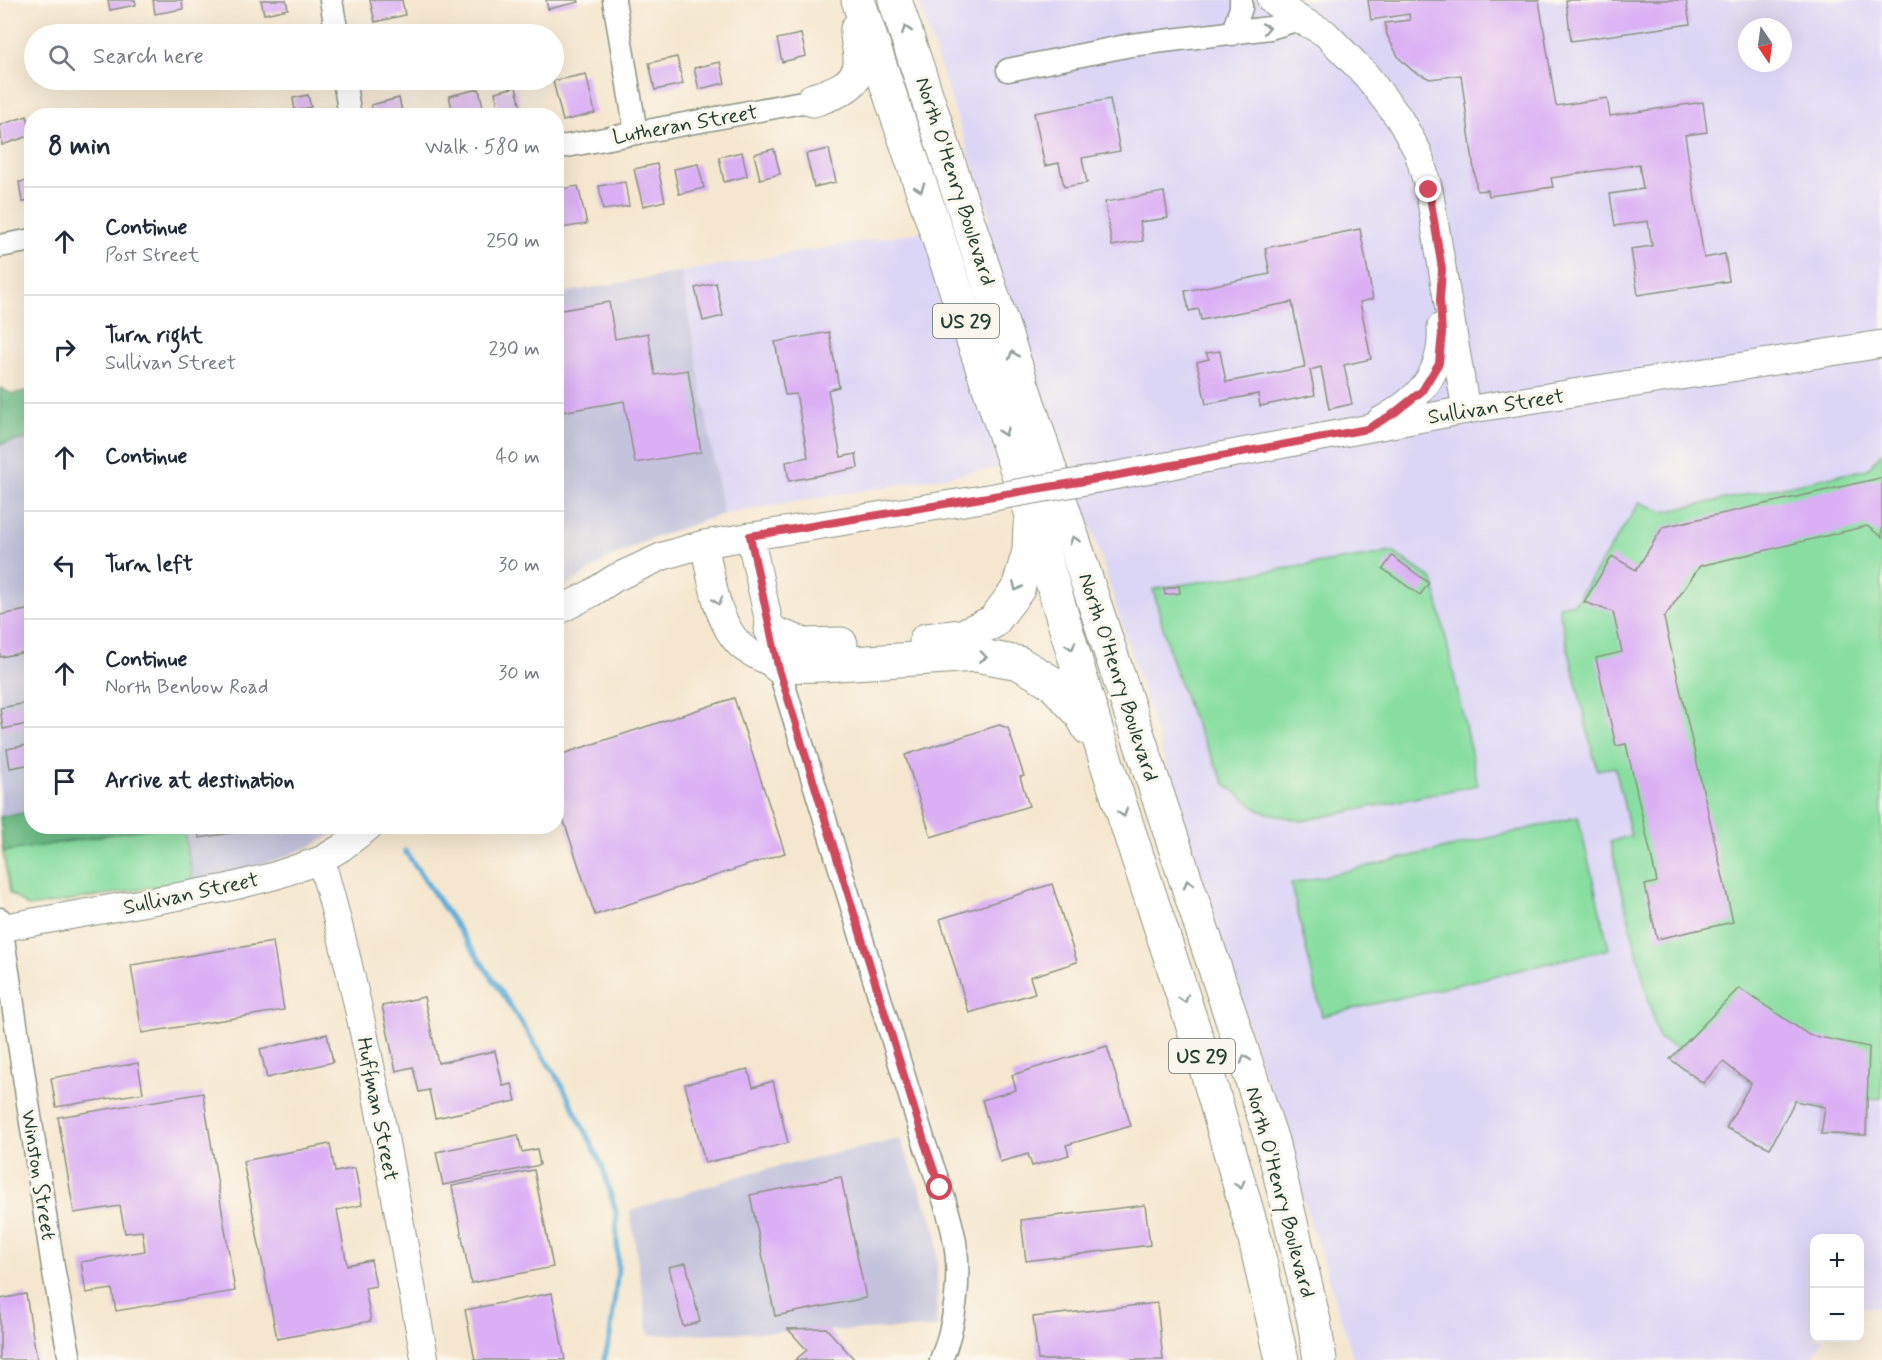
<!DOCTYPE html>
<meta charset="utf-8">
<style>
body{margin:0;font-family:Mynerve,sans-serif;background:#f2f2f3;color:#1f2937}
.controls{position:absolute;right:18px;bottom:18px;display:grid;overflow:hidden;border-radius:12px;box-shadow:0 6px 24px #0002}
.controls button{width:54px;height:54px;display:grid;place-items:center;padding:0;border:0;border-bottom:2px solid #e0e1e3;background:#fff;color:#1f2937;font:30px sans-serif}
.compass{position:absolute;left:1738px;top:18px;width:54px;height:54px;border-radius:50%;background:#fff;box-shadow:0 6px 24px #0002;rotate:167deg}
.stop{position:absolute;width:18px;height:18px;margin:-14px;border:4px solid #d1495b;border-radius:50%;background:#fff}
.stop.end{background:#d1495b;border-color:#fff;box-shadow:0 2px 6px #0008}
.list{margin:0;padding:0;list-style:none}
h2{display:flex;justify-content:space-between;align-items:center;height:78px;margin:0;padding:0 24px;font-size:26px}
h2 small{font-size:20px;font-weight:400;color:#747a83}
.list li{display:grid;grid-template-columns:39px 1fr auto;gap:18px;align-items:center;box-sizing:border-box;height:108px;padding:0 24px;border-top:2px solid #e0e1e3}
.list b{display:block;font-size:22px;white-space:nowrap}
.list p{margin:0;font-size:20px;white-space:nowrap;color:#747a83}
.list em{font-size:20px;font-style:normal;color:#747a83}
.icon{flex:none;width:33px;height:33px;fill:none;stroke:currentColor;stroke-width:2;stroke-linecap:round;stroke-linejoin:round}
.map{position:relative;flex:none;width:1882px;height:1360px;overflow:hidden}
.search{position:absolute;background:#fff;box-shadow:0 6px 24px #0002;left:24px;top:24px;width:540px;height:66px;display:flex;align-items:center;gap:15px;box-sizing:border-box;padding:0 21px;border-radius:33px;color:#747a83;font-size:22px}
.panel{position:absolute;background:#fff;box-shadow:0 6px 24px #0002;left:24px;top:108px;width:540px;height:726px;border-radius:24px}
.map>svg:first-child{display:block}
.built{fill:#dcd6f6;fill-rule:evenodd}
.industrial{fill:#c2c2dc}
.green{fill:#88dea1;stroke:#548e6a;stroke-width:1.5}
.forest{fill:#6ebd87;stroke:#467d5e;stroke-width:1.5}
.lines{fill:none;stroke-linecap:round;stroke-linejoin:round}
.stream{stroke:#5eadd8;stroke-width:5}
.building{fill:#daaff4}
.minor-casing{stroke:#8a9282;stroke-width:25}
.tertiary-casing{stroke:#8a9282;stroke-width:29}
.motorway-casing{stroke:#8a9282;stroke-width:35}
.minor{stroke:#fff;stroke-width:22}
.tertiary{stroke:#fff;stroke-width:27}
.motorway{stroke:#fff;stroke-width:33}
.tertiary-bridge-casing{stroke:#8a9282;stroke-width:29;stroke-linecap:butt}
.tertiary-bridge{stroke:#fff;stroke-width:27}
.oneway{stroke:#8f9e9a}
.route{stroke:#d1495b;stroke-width:8}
.labels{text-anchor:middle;stroke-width:6;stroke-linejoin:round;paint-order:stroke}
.shield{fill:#fbf7ec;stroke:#61756b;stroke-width:1.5}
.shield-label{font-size:20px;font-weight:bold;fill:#1f3d34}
.street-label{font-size:21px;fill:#1f3d34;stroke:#fbf7ec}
</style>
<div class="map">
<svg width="1882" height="1360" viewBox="0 0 1882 1360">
<rect width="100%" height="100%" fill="#fbf7ec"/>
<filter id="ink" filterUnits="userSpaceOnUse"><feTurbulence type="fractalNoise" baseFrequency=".0167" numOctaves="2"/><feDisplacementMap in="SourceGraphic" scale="12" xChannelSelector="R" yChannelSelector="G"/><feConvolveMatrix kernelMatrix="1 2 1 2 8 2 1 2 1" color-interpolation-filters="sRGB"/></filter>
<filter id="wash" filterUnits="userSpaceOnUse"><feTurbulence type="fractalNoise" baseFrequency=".008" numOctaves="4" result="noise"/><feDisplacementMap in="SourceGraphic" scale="24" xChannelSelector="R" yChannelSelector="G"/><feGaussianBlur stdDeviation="1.35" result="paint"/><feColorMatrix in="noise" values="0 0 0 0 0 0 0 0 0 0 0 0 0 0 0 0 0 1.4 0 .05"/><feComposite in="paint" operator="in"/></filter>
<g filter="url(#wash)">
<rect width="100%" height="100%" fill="#f5e7cf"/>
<path class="built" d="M918 0H1882V1308L1860 1307V1238H1814V1338H1825L1811 1360H1354L1069 456 723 514 681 272 991 220ZM1747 27H1783V63H1747Z"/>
<g class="industrial">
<path d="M681 272 723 514 653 538 608 559 557 592V294Z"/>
<path d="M31 438V812L0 817V444Z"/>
<path d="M183 827H343L316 844 274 861 192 881Z"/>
<path d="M900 1139 937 1232V1328L649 1335 630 1211 750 1173Z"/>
</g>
<g class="green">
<path d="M1882 452V1098L1867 1099 1866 1135 1821 1134 1825 1108 1795 1101 1770 1148 1726 1128 1751 1083 1723 1062 1703 1083 1670 1059 1679 1049 1658 1038 1610 842 1631 835 1615 767 1597 770 1558 606 1575 603 1640 502 1663 512 1868 469Z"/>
<path d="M1393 552 1433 580 1478 785 1302 821 1260 811 1225 784 1191 715 1171 658 1153 589Z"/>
<path d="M1578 817 1609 949 1322 1016 1291 884Z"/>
<path d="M156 827H183L192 881 29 907 10 893 3 852Z"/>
</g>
<g class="forest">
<path d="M0 388 12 394 31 390V438L0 444Z"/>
<path d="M31 812 32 826 156 827 3 852 0 817Z"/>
</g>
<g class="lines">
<path class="stream" d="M405 851 492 978 562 1085 602 1165 616 1212 618 1270 610 1337 604 1360"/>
</g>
<g id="blocks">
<g class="building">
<path d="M108 0H135L136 5 110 10Z"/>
<path d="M153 0H182L183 9 155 14Z"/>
<path d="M261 0H286L288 9 264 14Z"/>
<path d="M370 0H402L405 15 375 22Z"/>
<path d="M546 0H578L579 2 548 9Z"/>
<path d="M1368 0H1539L1556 106 1607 98 1610 116 1703 102 1707 132 1685 135 1704 258 1725 254 1729 281 1638 295 1631 249 1652 246 1648 221 1615 226 1610 194 1643 189 1639 164 1551 178 1553 187 1489 196 1488 190 1477 191 1461 75 1430 79 1413 71 1399 58 1387 35 1385 23 1410 20 1409 14 1371 20Z"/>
<path d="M1566 0H1686L1690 24 1571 41Z"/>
<path d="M289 24 291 34H262L261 30Z"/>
<path d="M801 34 806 56 782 62 777 39Z"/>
<path d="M677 57 683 84 655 90 649 63Z"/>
<path d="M720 62 725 83 699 89 694 68Z"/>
<path d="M586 74 595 113 563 121 553 81Z"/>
<path d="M516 87 523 116H500L495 92Z"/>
<path d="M479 89 485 116H454L449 96Z"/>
<path d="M308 95 311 107 295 111 293 98Z"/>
<path d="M399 98 403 116H374L371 105Z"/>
<path d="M1110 99 1120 151 1082 158 1087 183 1064 187 1059 163 1045 166 1034 113Z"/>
<path d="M27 116 32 135 2 145 0 125Z"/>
<path d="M774 149 780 174 760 179 754 154Z"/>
<path d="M829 149 836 182 814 187 806 154Z"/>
<path d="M742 152 747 176 724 182 719 157Z"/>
<path d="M657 164 665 201 643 206 634 169Z"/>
<path d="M698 164 704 188 679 194 674 169Z"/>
<path d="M32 181V201L22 202 19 182Z"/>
<path d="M625 182 629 206 603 210 599 186Z"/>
<path d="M578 186 587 224 561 228 556 190Z"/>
<path d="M1164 192 1168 218 1140 222 1143 241 1112 246 1105 202Z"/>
<path d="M1360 229 1373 299 1360 302 1371 359 1344 365 1352 404 1329 409 1321 367 1310 370 1315 395 1260 406 1258 394 1206 404 1197 362 1209 359 1206 353 1220 351 1226 382 1305 367 1292 302 1201 320 1199 309 1189 311 1185 291 1270 274 1265 248Z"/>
<path d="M716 283 723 316 703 321 695 288Z"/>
<path d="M609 302 615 339 648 333 655 375 688 370 701 452 635 463 624 401 556 413V311Z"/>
<path d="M829 332 839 387 828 390 841 457 856 454 858 468 789 481 786 462 808 457 796 394 785 395 775 342Z"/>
<path d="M1880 478 1882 479V537L1867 526 1700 566 1664 618 1733 922 1657 939 1645 885 1657 882 1626 744 1616 746 1596 658 1622 652 1613 612 1584 602 1612 556 1636 570 1663 527Z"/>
<path d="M1392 556 1429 583 1420 595 1383 569Z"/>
<path d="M1179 586 1180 593 1165 595 1164 589Z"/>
<path d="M32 609V651L0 657V615Z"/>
<path d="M734 698 785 853 595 915 556 797V756Z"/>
<path d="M32 702V723L3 729 0 708Z"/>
<path d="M999 725 1008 728 1024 776 1020 777 1029 806 931 837 905 755Z"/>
<path d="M32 744V764L10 768 7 749Z"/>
<path d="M197 826H264V828L199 838Z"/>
<path d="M1052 884 1077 962 1030 977 1035 993 969 1013 940 919Z"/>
<path d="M273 942 284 1010 142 1033 131 965Z"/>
<path d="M1739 988 1809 1035 1869 1047 1866 1135 1821 1134 1825 1107 1795 1101 1770 1148 1726 1128 1751 1083 1723 1062 1703 1083 1670 1059Z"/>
<path d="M424 997 438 1063 495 1051 503 1086 512 1084 516 1101 435 1118 429 1090 419 1092 413 1067 396 1071 382 1006Z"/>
<path d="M327 1034 333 1062 267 1078 260 1049Z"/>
<path d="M1107 1046 1131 1126 1066 1145 1069 1155 1032 1166 1028 1154 1000 1162 982 1100 1016 1090 1012 1075Z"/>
<path d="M138 1063 143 1093 56 1107 51 1078Z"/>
<path d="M748 1069 753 1087 773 1081 788 1143 705 1163 685 1084Z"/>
<path d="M203 1093 235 1291 116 1311 112 1289 86 1293 81 1262 145 1251 142 1231 125 1233 120 1206 74 1213 58 1117Z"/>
<path d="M518 1135 522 1152 537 1149 540 1165 443 1185 436 1152Z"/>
<path d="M330 1144 335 1172 355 1168 362 1205 337 1210 347 1265 371 1260 376 1286 365 1288 371 1321 277 1339 243 1161Z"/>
<path d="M534 1170 553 1267 471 1283 452 1186Z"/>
<path d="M841 1177 866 1298 775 1316 750 1195Z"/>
<path d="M1145 1205 1150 1245 1026 1261 1021 1220Z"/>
<path d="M686 1263 700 1322 683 1326 669 1267Z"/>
<path d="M552 1293 565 1360H475L465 1310Z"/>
<path d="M26 1294 37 1360H0V1299Z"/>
<path d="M1157 1303 1163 1360H1038L1033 1317Z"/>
<path d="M826 1328 855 1360H795L807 1350 788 1329Z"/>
</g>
</g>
</g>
<g filter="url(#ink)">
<use href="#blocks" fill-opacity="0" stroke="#8a9282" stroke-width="1.5"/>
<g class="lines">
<defs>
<g id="minor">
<path d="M331 0 337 34"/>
<path d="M614 0 636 133"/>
<path d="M1232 34 1241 8V0"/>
<path d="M1008 70 1131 45 1270 28 1299 19"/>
<path d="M344 80 350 116"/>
<path d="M556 148 813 100"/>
<path d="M0 246 32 240"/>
<path d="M778 666 925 1145C936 1176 949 1209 955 1242 961 1278 955 1326 941 1360"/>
<path d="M0 919 53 1267 70 1360"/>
</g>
<g id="tertiary">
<path d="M1271 0 1299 19 1325 33 1366 75 1399 118 1418 152 1429 190 1466 410"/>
<path d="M1380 421C1418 400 1444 374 1441 327"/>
<path d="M1097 479 1466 410 1882 344"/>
<path d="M750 536 775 650"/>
<path d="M704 544C712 577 715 621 741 646 750 654 766 660 778 666"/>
<path d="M556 612 592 593 615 578 663 556 704 544 982 499"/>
<path d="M321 860C368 1023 394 1193 425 1360"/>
<path d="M0 928 226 888 274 876 321 860 341 848 370 826"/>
</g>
<g id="motorway">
<path d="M858 0 1030 509 1105 758 1201 1051 1255 1239 1282 1360"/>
<path d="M895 0 1272 1141 1314 1321 1320 1360"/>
<path d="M813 100C831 94 858 87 860 63 861 52 856 40 857 29"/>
<path d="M771 630 773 633 805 645 841 644"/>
<path d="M926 640 962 636 993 622 1018 589 1029 551 1030 526"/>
<path d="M778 666 822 665 976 655 1019 663 1051 682 1080 713 1089 729"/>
</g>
</defs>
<use href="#minor" class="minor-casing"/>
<use href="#tertiary" class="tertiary-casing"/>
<use href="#motorway" class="motorway-casing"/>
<use href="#minor" class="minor"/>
<use href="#tertiary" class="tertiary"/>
<use href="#motorway" class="motorway"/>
<defs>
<path id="tertiary-bridge" d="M982 499 1097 479"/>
</defs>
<use href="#tertiary-bridge" class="tertiary-bridge-casing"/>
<use href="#tertiary-bridge" class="tertiary-bridge"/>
</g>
<defs><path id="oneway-chevron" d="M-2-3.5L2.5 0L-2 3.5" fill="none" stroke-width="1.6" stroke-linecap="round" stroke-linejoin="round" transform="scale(1.5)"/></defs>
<g class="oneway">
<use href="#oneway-chevron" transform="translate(1266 28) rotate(-11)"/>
<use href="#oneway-chevron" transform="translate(906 30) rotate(-109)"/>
<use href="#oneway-chevron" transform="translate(920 188) rotate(71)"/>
<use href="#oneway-chevron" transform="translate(1013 355) rotate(-108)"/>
<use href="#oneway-chevron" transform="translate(1004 432) rotate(71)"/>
<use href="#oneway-chevron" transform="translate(1074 540) rotate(-108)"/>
<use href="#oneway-chevron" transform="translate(1017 587) rotate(114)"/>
<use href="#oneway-chevron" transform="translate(718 601) rotate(74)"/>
<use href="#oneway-chevron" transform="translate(1071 646) rotate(73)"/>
<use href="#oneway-chevron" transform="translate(983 657) rotate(8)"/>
<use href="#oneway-chevron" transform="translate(1123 813) rotate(72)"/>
<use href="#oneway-chevron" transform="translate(1188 884) rotate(-108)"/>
<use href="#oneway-chevron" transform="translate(1184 999) rotate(72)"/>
<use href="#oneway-chevron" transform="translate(1245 1059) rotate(-108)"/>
<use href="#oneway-chevron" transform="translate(1240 1185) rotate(74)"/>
</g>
</g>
<g class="lines" filter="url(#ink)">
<path class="route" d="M940 1188 925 1144 778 666 750 536 1097 479 1367 429 1393 414 1422 391 1439 363 1442 333 1440 300 1442 269 1429 190"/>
</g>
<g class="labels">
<g class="shield">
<rect x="933" y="304" width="66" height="34" rx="4.5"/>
<rect x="1169" y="1039" width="66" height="34" rx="4.5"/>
</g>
<g class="shield-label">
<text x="966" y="328">US 29</text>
<text x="1202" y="1063">US 29</text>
</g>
<g class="street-label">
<text transform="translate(685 124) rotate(-10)" y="7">Lutheran Street</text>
<text transform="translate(956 181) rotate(72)" y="7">North O'Henry Boulevard</text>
<text transform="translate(1496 406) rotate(-9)" y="7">Sullivan Street</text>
<text transform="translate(1119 677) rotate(72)" y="7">North O'Henry Boulevard</text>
<text transform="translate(191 893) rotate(-12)" y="7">Sullivan Street</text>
<text transform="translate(378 1109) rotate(79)" y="7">Huffman Street</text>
<text transform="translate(39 1175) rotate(81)" y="7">Winston Street</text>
<text transform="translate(1281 1192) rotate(75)" y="7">North O'Henry Boulevard</text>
</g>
</g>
</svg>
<div class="controls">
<button>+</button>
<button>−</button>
</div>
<svg class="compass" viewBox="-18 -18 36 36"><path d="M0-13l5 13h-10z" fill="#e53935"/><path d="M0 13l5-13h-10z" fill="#747a83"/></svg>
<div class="stop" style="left:940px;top:1188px"></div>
<div class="stop end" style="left:1429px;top:190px"></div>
<div class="search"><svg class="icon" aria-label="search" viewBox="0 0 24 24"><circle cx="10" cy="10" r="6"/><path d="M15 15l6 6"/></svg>Search here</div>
<section class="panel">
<h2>8 min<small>Walk · 580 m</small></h2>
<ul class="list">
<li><svg class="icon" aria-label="ahead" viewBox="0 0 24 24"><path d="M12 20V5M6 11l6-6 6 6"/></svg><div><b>Continue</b><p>Post Street</p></div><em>250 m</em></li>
<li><svg class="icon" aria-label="right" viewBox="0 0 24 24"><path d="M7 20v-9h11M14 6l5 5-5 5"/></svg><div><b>Turn right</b><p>Sullivan Street</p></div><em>230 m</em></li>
<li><svg class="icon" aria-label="ahead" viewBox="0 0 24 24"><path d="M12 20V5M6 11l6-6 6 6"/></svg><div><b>Continue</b></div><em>40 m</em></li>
<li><svg class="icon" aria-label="left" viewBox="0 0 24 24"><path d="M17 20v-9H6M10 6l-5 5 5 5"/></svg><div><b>Turn left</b></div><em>30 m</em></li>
<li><svg class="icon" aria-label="ahead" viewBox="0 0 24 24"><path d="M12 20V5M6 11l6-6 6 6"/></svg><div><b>Continue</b><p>North Benbow Road</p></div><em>30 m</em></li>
<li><svg class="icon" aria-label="arrive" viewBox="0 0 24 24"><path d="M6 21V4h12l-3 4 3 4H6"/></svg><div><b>Arrive at destination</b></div></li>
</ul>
</section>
</div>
